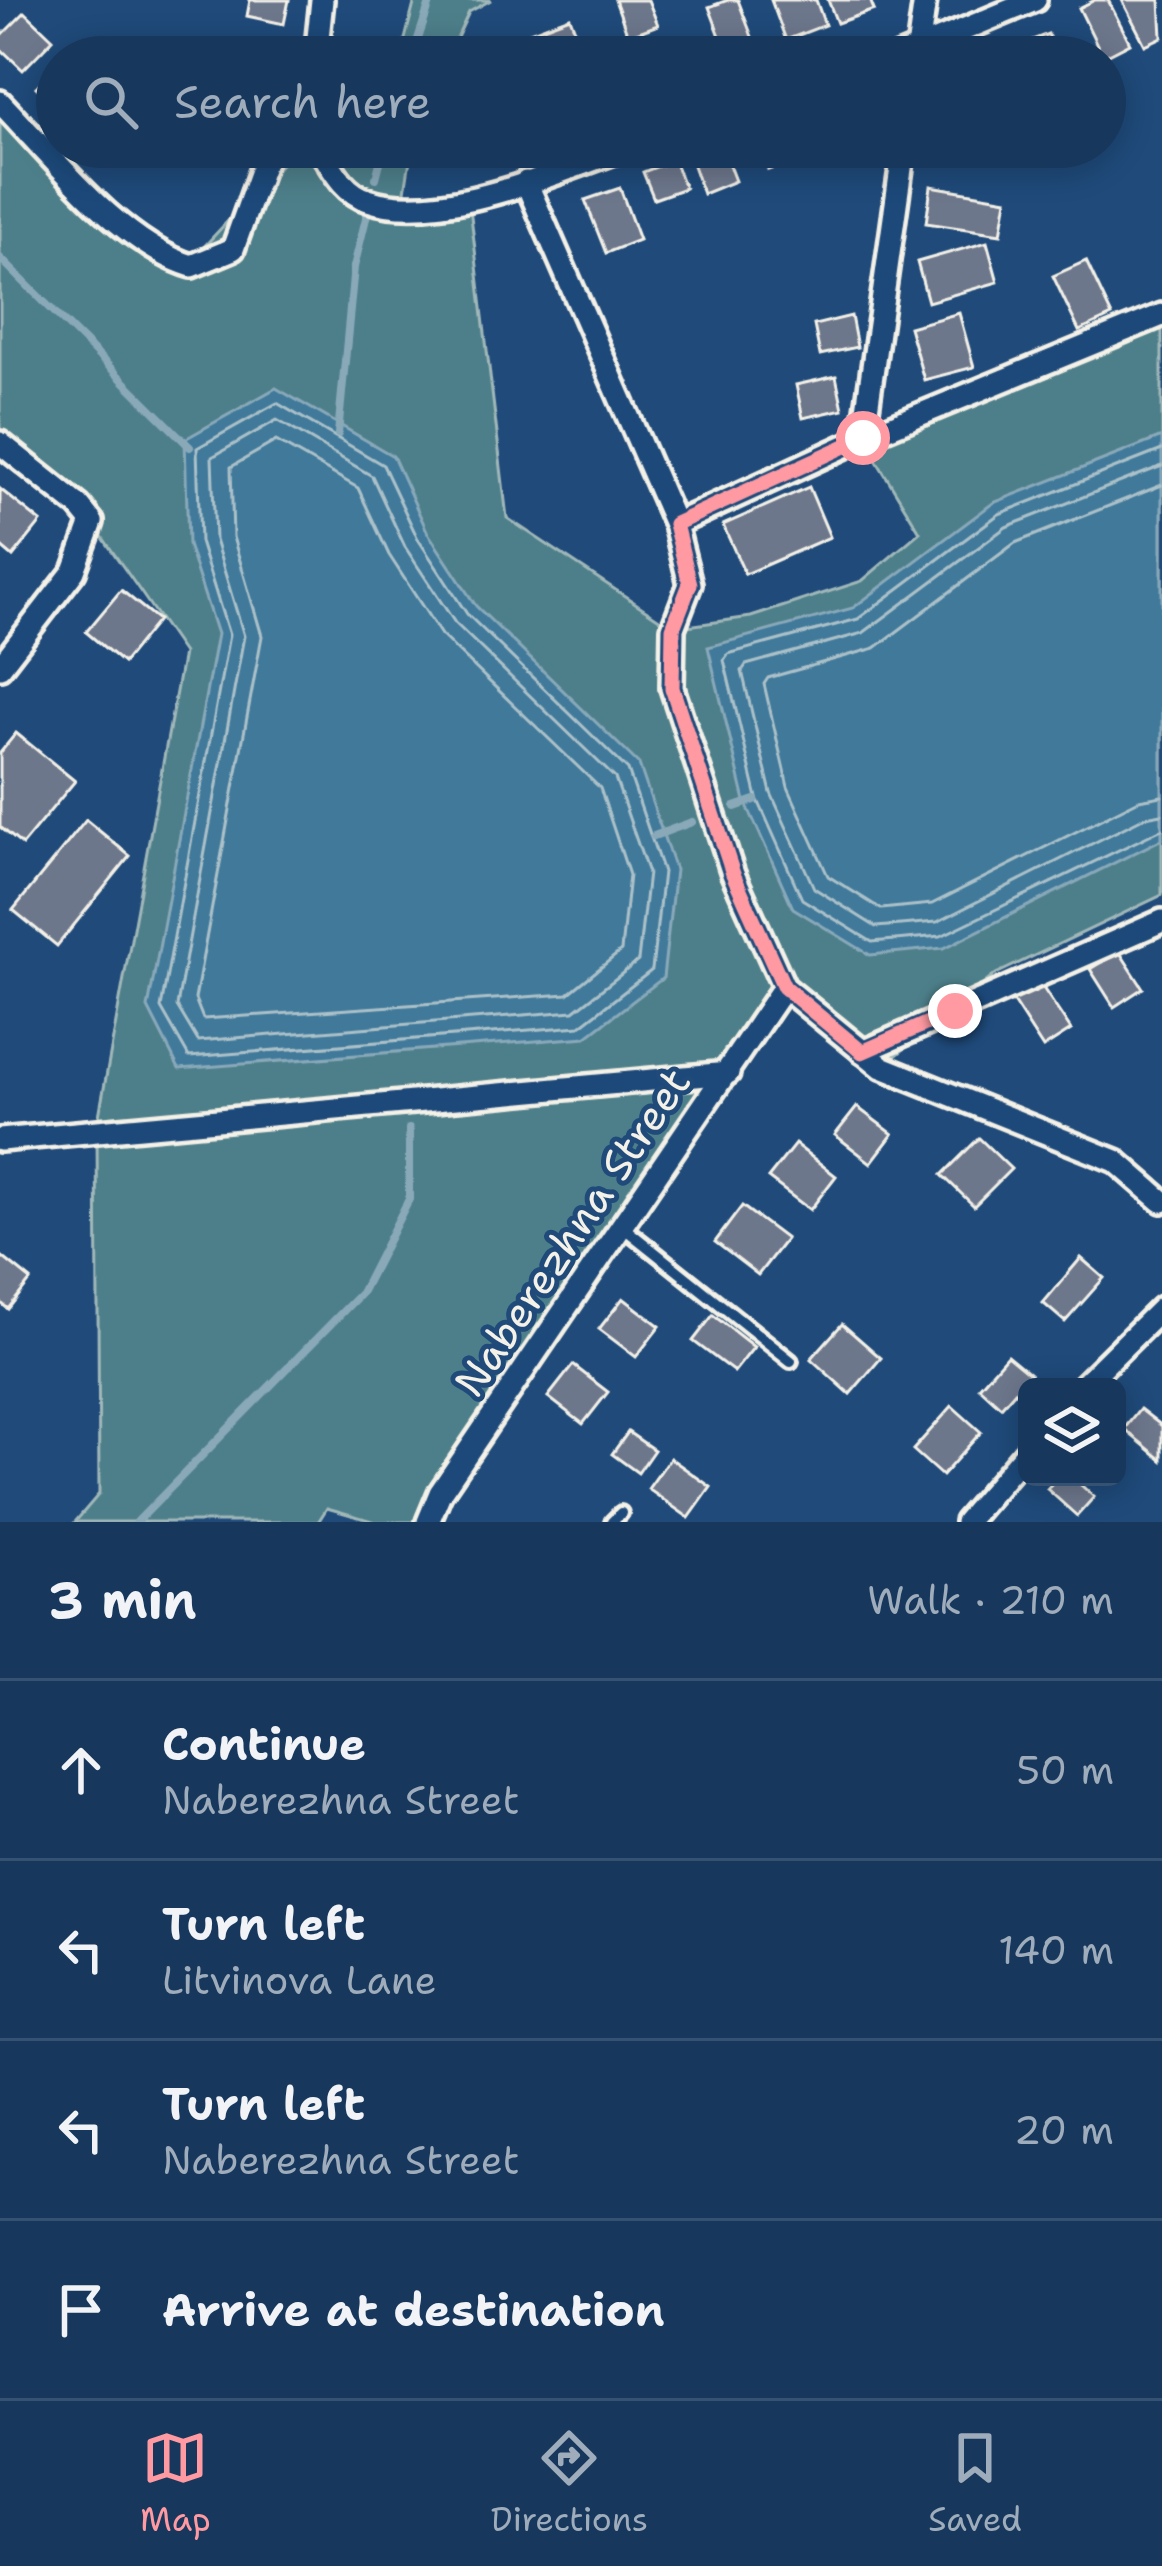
<!DOCTYPE html>
<meta charset="utf-8">
<style>
body{margin:0;font-family:"Shantell Sans",sans-serif;background:#203f62;color:#f1f3f6}
.controls{position:absolute;right:36px;bottom:36px;display:grid;overflow:hidden;border-radius:18px;box-shadow:0 6px 30px #0003}
.controls button{width:108px;height:108px;display:grid;place-items:center;padding:0;border:0;border-bottom:3px solid #365272;background:#17385c;color:#f1f3f6;font:60px sans-serif}
.stop{position:absolute;width:36px;height:36px;margin:-27px;border:9px solid #ff9aa2;border-radius:50%;background:#fff}
.stop.end{background:#ff9aa2;border-color:#fff;box-shadow:0 3px 12px #0008}
.list{margin:0;padding:0;list-style:none}
h2{display:flex;justify-content:space-between;align-items:center;height:156px;margin:0;padding:0 48px;font-size:51px}
h2 small{font-size:39px;font-weight:400;color:#9eacbb}
.list li{display:grid;grid-template-columns:78px 1fr auto;gap:36px;align-items:center;box-sizing:border-box;height:180px;padding:0 48px;border-top:3px solid #365272}
.list b{display:block;font-size:45px;white-space:nowrap}
.list p{margin:0;font-size:39px;white-space:nowrap;color:#9eacbb}
.list em{font-size:39px;font-style:normal;color:#9eacbb}
.icon{flex:none;width:66px;height:66px;fill:none;stroke:currentColor;stroke-width:2;stroke-linecap:round;stroke-linejoin:round}
.map{position:relative;flex:none;width:1162px;height:1522px;overflow:hidden}
.search{position:absolute;background:#17385c;box-shadow:0 6px 30px #0003;left:36px;right:36px;top:36px;height:132px;display:flex;align-items:center;gap:30px;box-sizing:border-box;padding:0 42px;border-radius:66px;color:#9eacbb;font-size:45px}
.sheet{height:876px;background:#17385c}
nav{display:flex;justify-content:space-around;align-items:center;box-sizing:border-box;height:168px;border-top:3px solid #365272;background:#17385c;font-size:33px;color:#9eacbb}
nav a{display:grid;justify-items:center;gap:6px}
nav .on{color:#ff9aa2}
.map>svg:first-child{display:block}
.green{fill:#4e7f8a;stroke:#a1b8b9;stroke-width:3}
.water{fill:#41799a;stroke:#89a9b9;stroke-width:3}
.lines{fill:none;stroke-linecap:round;stroke-linejoin:round}
.shore{stroke:#acc1c9;stroke-width:3}
.stream{stroke:#89a9b9;stroke-width:8}
.building{fill:#6d778c;stroke:#f4f1e8;stroke-width:3}
.service-casing{stroke:#f4f1e8;stroke-width:20}
.minor-casing{stroke:#f4f1e8;stroke-width:30}
.service{stroke:#1f4a7a;stroke-width:10}
.minor{stroke:#1f4a7a;stroke-width:21}
.route{stroke:#ff9aa2;stroke-width:15}
.labels{text-anchor:middle;stroke-width:10;stroke-linejoin:round;paint-order:stroke}
.street-label{font-size:42px;fill:#f4f1e8;stroke:#1f4a7a}
</style>
<div class="map">
<svg width="1162" height="1522" viewBox="0 0 1162 1522">
<rect width="100%" height="100%" fill="#1f4a7a"/>
<filter id="ink" filterUnits="userSpaceOnUse"><feTurbulence type="fractalNoise" baseFrequency=".00833" numOctaves="2"/><feDisplacementMap in="SourceGraphic" scale="24" xChannelSelector="R" yChannelSelector="G"/><feConvolveMatrix kernelMatrix="1 2 1 2 8 2 1 2 1" color-interpolation-filters="sRGB"/></filter>
<g filter="url(#ink)">
<g class="green">
<path d="M415 0H491L469 12 448 57H316L317 48 403 47Z"/>
<path d="M0 104 182 270 297 147H412L403 204 469 199 507 518 673 628 751 617 862 581 920 532 863 438 1162 315V895L996 974 882 1067 785 988 428 1522H376L327 1508 318 1522H75L99 1494 97 1127 183 653 92 522 0 445Z"/>
</g>
<g class="water">
<path d="M276 388 393 456 428 533 476 606 639 764 675 870 663 978 586 1037 179 1069 148 1008 217 634 188 545 185 439Z"/>
<path d="M1162 437V839L944 948 870 955 793 908 745 801 708 647 853 608 993 503Z"/>
</g>
<g class="lines">
<g class="shore">
<path d="M277 403 383 465 418 539 467 614 628 770 663 872 652 970 580 1026 189 1057 161 1008 229 635 200 542 197 448Z"/>
<path d="M277 420 372 476 405 547 455 623 615 778 648 873 638 961 574 1011 198 1041 177 1006 244 636 215 540 212 457Z"/>
<path d="M276 441 358 488 389 555 441 635 600 788 629 875 621 951 568 994 203 1019 195 999 262 636 233 537 231 467Z"/>
<path d="M1162 450 999 514 858 619 728 654 724 660 757 798 802 899 872 942 941 936 1162 829"/>
<path d="M1162 466 1006 527 863 633 746 665 742 671 771 793 814 888 876 927 937 922 1145 817 1162 814"/>
<path d="M1162 485 1015 543 875 648 768 678 764 684 788 787 828 876 881 909 932 904 1139 800 1162 796"/>
</g>
<g class="stream">
<path d="M412 57 431 0"/>
<path d="M376 178 384 147"/>
<path d="M0 258 190 447"/>
<path d="M338 434 354 267 368 210"/>
<path d="M735 807 755 800"/>
<path d="M654 836 692 822"/>
<path d="M137 1522 361 1293 409 1199V1129"/>
</g>
</g>
<g class="building">
<path d="M250 0H289L284 24 247 16Z"/>
<path d="M615 0H648L658 25 628 36Z"/>
<path d="M728 0H738L756 47 728 57 709 7Z"/>
<path d="M771 0H816L825 25 786 40Z"/>
<path d="M828 0H870L874 10 837 23Z"/>
<path d="M1095 0H1108L1130 43 1103 57 1079 8Z"/>
<path d="M1122 0H1160L1162 37 1145 45Z"/>
<path d="M25 12 53 39 23 70 0 48V37Z"/>
<path d="M570 17 585 57H536L527 33Z"/>
<path d="M1048 34 1057 57H1024L1019 45Z"/>
<path d="M57 66V108L36 87Z"/>
<path d="M708 147H722L735 181 703 194 689 154Z"/>
<path d="M759 147H798L802 158 768 170Z"/>
<path d="M674 160 685 188 654 199 643 172Z"/>
<path d="M931 186 1007 199 1001 234 926 223Z"/>
<path d="M620 188 639 240 606 253 585 200Z"/>
<path d="M987 242 998 282 928 302 917 262Z"/>
<path d="M1086 261 1112 316 1079 331 1053 276Z"/>
<path d="M959 313 974 367 924 380 909 327Z"/>
<path d="M851 316 857 347 820 355 814 325Z"/>
<path d="M836 376 843 409 803 418 796 385Z"/>
<path d="M809 487 830 537 745 574 723 525Z"/>
<path d="M0 489 41 522 13 557 0 546Z"/>
<path d="M121 590 158 620 123 663 86 632Z"/>
<path d="M16 733 75 781 22 845 0 827V753Z"/>
<path d="M86 820 130 856 57 946 13 910Z"/>
<path d="M1119 951 1143 988 1114 1007 1090 969Z"/>
<path d="M1039 982 1071 1030 1043 1048 1012 1000Z"/>
<path d="M857 1107 893 1134 871 1163 835 1135Z"/>
<path d="M979 1138 1011 1169 974 1206 942 1175Z"/>
<path d="M795 1144 836 1176 810 1210 768 1178Z"/>
<path d="M742 1206 786 1239 758 1275 715 1242Z"/>
<path d="M0 1255 31 1280 8 1309 0 1302Z"/>
<path d="M1081 1258 1104 1278 1065 1322 1043 1303Z"/>
<path d="M623 1298 660 1326 636 1357 599 1329Z"/>
<path d="M713 1315 754 1347 734 1372 693 1341Z"/>
<path d="M842 1324 881 1358 850 1394 811 1359Z"/>
<path d="M1007 1355 1030 1374 1001 1407 979 1387Z"/>
<path d="M573 1365 608 1392 583 1424 548 1397Z"/>
<path d="M952 1406 981 1432 942 1476 913 1450Z"/>
<path d="M1140 1409 1162 1426V1460L1124 1429Z"/>
<path d="M628 1432 654 1450 638 1473 612 1454Z"/>
<path d="M670 1458 711 1487 689 1518 648 1489Z"/>
<path d="M1058 1477H1072L1094 1497 1077 1516 1047 1489Z"/>
</g>
<g class="lines">
<defs>
<g id="service">
<path d="M623 1227 791 1361"/>
<path d="M612 1522 621 1513"/>
</g>
<g id="minor">
<path d="M316 57 322 0"/>
<path d="M898 57 1035 0"/>
<path d="M917 57 925 0"/>
<path d="M0 102C52 156 120 244 192 266L233 249 267 154 281 147"/>
<path d="M319 147C332 168 343 192 368 200 441 225 560 170 629 147"/>
<path d="M526 182 675 524 690 584 673 628 672 688 733 874 784 987 882 1067 1116 1161 1162 1201"/>
<path d="M863 438 904 147"/>
<path d="M0 443 79 506 92 522 74 571 0 667"/>
<path d="M675 524 863 438 1162 315"/>
<path d="M863 1052 1162 921"/>
<path d="M0 1140 728 1073"/>
<path d="M1082 1387 1162 1308"/>
<path d="M428 1522 440 1493 784 987"/>
<path d="M966 1522 1027 1451"/>
</g>
</defs>
<use href="#service" class="service-casing"/>
<use href="#minor" class="minor-casing"/>
<use href="#service" class="service"/>
<use href="#minor" class="minor"/>
</g>
</g>
<g class="lines" filter="url(#ink)">
<path class="route" d="M863 438 675 524 690 584 673 628 672 688 733 874 784 987 862 1052 955 1011"/>
</g>
<g class="labels">
<g class="street-label">
<text transform="translate(572 1232) rotate(-56)" y="15">Naberezhna Street</text>
</g>
</g>
</svg>
<div class="controls">
<button><svg class="icon" aria-label="layers" viewBox="0 0 24 24"><path d="M12 4l9 5-9 5-9-5zM3 14l9 5 9-5"/></svg></button>
</div>
<div class="stop" style="left:863px;top:438px"></div>
<div class="stop end" style="left:955px;top:1011px"></div>
<div class="search"><svg class="icon" aria-label="search" viewBox="0 0 24 24"><circle cx="10" cy="10" r="6"/><path d="M15 15l6 6"/></svg>Search here</div>
</div>
<section class="sheet">
<h2>3 min<small>Walk · 210 m</small></h2>
<ul class="list">
<li><svg class="icon" aria-label="ahead" viewBox="0 0 24 24"><path d="M12 20V5M6 11l6-6 6 6"/></svg><div><b>Continue</b><p>Naberezhna Street</p></div><em>50 m</em></li>
<li><svg class="icon" aria-label="left" viewBox="0 0 24 24"><path d="M17 20v-9H6M10 6l-5 5 5 5"/></svg><div><b>Turn left</b><p>Litvinova Lane</p></div><em>140 m</em></li>
<li><svg class="icon" aria-label="left" viewBox="0 0 24 24"><path d="M17 20v-9H6M10 6l-5 5 5 5"/></svg><div><b>Turn left</b><p>Naberezhna Street</p></div><em>20 m</em></li>
<li><svg class="icon" aria-label="arrive" viewBox="0 0 24 24"><path d="M6 21V4h12l-3 4 3 4H6"/></svg><div><b>Arrive at destination</b></div></li>
</ul>
</section>
<nav>
<a class="on"><svg class="icon" aria-label="map" viewBox="0 0 24 24"><path d="M3 6l6-2 6 2 6-2v14l-6 2-6-2-6 2zM9 4v14M15 6v14"/></svg>Map</a>
<a><svg class="icon" aria-label="directions" viewBox="0 0 24 24"><path d="M12 3l9 9-9 9-9-9zM9 14v-3h6M13 9l2 2-2 2"/></svg>Directions</a>
<a><svg class="icon" aria-label="saved" viewBox="0 0 24 24"><path d="M7 4h10v16l-5-4-5 4z"/></svg>Saved</a>
</nav>
